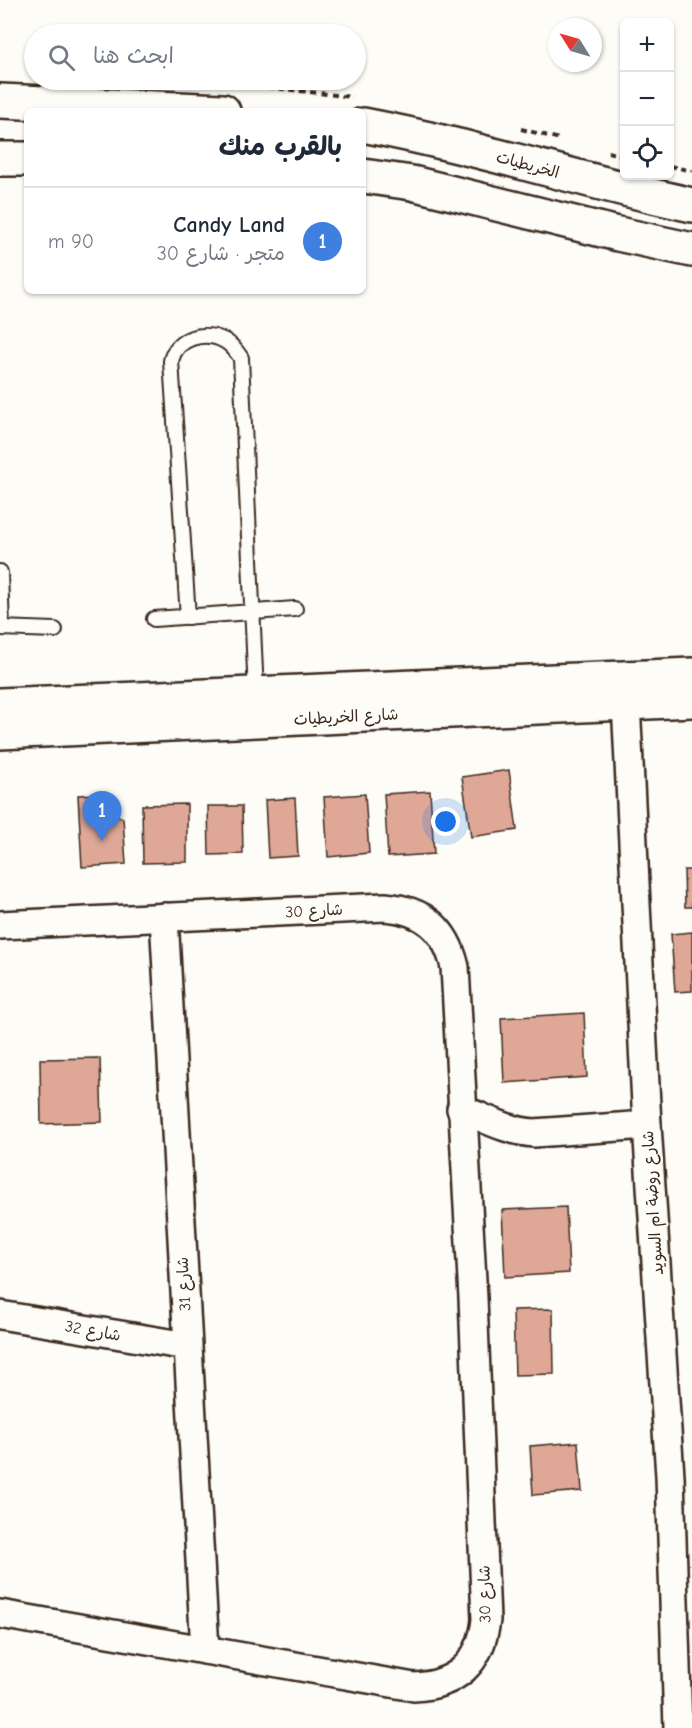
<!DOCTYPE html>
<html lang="ar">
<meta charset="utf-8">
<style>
body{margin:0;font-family:"Comic Neue","Playpen Sans Arabic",sans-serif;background:#f6f6f7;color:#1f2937;direction:rtl}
.controls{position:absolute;right:18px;top:18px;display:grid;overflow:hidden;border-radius:9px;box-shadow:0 2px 4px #0004}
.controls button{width:54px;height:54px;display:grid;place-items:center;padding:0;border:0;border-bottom:2px solid #e0e1e3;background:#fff;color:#1f2937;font:30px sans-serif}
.compass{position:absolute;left:548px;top:18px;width:54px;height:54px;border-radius:50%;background:#fff;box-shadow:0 2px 4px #0004;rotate:307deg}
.you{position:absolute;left:446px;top:822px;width:21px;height:21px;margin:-15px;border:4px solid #fff;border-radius:50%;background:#1a73e8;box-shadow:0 0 0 9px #1a73e833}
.badge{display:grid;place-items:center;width:39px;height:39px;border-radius:50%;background:#1f6fb2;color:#fff;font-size:20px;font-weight:700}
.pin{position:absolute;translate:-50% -50px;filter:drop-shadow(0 2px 3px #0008)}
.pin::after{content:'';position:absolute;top:32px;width:21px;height:18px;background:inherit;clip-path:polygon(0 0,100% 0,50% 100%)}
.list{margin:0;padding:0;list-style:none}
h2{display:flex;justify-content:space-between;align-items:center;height:78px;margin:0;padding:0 24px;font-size:26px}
h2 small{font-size:20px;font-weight:400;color:#747a83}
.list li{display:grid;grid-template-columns:39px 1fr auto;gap:18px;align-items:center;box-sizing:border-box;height:108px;padding:0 24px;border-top:2px solid #e0e1e3}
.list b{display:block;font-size:22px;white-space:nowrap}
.list p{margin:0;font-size:20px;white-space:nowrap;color:#747a83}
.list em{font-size:20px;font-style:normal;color:#747a83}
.icon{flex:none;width:33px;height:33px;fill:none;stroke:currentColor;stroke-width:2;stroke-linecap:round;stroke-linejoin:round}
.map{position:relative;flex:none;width:692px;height:1728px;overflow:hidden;direction:ltr}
.search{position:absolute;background:#fff;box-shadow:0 2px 4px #0004;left:24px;top:24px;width:342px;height:66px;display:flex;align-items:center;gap:15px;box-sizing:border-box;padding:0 21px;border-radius:33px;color:#747a83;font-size:22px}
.panel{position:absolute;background:#fff;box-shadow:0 2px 4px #0004;left:24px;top:108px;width:342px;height:186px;border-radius:9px;direction:rtl}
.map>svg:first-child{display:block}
.building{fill:#dea796;stroke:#3b2a1e;stroke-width:1.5}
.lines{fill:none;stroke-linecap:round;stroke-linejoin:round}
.lane-casing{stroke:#3b2a1e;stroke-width:18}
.street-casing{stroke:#3b2a1e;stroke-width:32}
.secondary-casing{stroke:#3b2a1e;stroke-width:38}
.path{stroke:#3b2a1e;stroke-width:4;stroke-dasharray:6 4.5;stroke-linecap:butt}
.lane{stroke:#fdfcf7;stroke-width:14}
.street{stroke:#fdfcf7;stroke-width:27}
.secondary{stroke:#fdfcf7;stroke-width:33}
.labels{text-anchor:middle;stroke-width:4.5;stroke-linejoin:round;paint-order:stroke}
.street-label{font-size:16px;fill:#3b2a1e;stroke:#fdfcf7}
</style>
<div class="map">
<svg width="692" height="1728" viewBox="0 0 692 1728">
<rect width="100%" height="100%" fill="#fdfcf7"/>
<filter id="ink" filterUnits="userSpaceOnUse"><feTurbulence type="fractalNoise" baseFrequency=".0167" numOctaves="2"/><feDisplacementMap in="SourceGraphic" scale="12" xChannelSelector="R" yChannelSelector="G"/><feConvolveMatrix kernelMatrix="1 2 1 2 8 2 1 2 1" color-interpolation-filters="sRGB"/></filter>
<g filter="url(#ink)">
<g class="building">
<path d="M509 770 517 830 471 837 462 777Z"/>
<path d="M430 791 434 854 388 857 384 794Z"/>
<path d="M98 794 99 808 123 818 126 864 82 867 78 795Z"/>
<path d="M365 794 369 853 328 857 324 797Z"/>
<path d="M295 798 298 856 268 858 265 800Z"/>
<path d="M187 804V862L143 863 142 805Z"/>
<path d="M208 806H242L243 854 209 855Z"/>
<path d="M684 870H692V907H685Z"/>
<path d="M692 932V991L675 992 671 934Z"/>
<path d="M584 1013 587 1077 504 1083 501 1018Z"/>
<path d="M100 1058 102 1122 41 1124 40 1059Z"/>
<path d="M566 1207 569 1273 505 1277 502 1210Z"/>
<path d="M553 1309 554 1374 515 1375 513 1310Z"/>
<path d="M578 1442 582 1491 533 1495 530 1446Z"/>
</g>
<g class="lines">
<defs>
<g id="lane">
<path d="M0 572 2 628"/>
<path d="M188 617 171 361C176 337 205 330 225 341 232 345 237 352 241 358L256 694"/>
<path d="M154 619 295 609"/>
<path d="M0 628 55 630"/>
</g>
<g id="street">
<path d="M625 682 647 1125 670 1476 678 1728"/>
<path d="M164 917 205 1650"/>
<path d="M0 925 385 907C424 910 446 929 455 967L473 1298 486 1620C481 1663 456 1685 414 1687L0 1614"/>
<path d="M461 1109C487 1119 507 1131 534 1133L647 1125"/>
<path d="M0 1315 187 1346"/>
</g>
<g id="secondary">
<path d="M0 101 223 111"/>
<path d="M363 125C474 146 582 181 692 205"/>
<path d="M0 159H27"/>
<path d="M363 176 412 183 618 234 692 250"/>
<path d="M0 705 692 675"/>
<path d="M0 732 692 700"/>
</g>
</defs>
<use href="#lane" class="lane-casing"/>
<use href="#street" class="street-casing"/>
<use href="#secondary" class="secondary-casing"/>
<g class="path">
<path d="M237 85 275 88 352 97"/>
<path d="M521 129 560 139"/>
<path d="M608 152 624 156"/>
<path d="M670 166 692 171"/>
</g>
<use href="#lane" class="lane"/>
<use href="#street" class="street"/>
<use href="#secondary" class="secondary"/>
</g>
</g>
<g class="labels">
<g class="street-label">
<text transform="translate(528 164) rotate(15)" y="6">الخريطيات</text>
<text transform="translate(346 716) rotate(-3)" y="6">شارع الخريطيات</text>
<text transform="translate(314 910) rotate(-3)" y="6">شارع 30</text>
<text transform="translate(652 1203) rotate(-94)" y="6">شارع روضة ام السويد</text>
<text transform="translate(183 1284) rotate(-93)" y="6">شارع 31</text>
<text transform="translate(93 1330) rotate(10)" y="6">شارع 32</text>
<text transform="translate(484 1594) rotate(-91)" y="6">شارع 30</text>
</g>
</g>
</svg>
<div class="controls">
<button>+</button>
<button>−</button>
<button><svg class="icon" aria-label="locate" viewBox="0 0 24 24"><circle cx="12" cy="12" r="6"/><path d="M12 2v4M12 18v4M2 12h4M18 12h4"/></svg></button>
</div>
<svg class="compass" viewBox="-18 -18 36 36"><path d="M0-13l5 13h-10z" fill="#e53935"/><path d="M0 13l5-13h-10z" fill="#747a83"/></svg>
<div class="you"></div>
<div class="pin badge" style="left:102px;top:841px;background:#3f7fe0">1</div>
<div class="search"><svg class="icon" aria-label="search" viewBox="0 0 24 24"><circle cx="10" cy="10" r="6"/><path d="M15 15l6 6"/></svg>ابحث هنا</div>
<section class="panel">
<h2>بالقرب منك<small></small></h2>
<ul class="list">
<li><span class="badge" style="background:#3f7fe0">1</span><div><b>Candy Land</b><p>متجر · شارع 30</p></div><em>90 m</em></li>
</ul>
</section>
</div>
